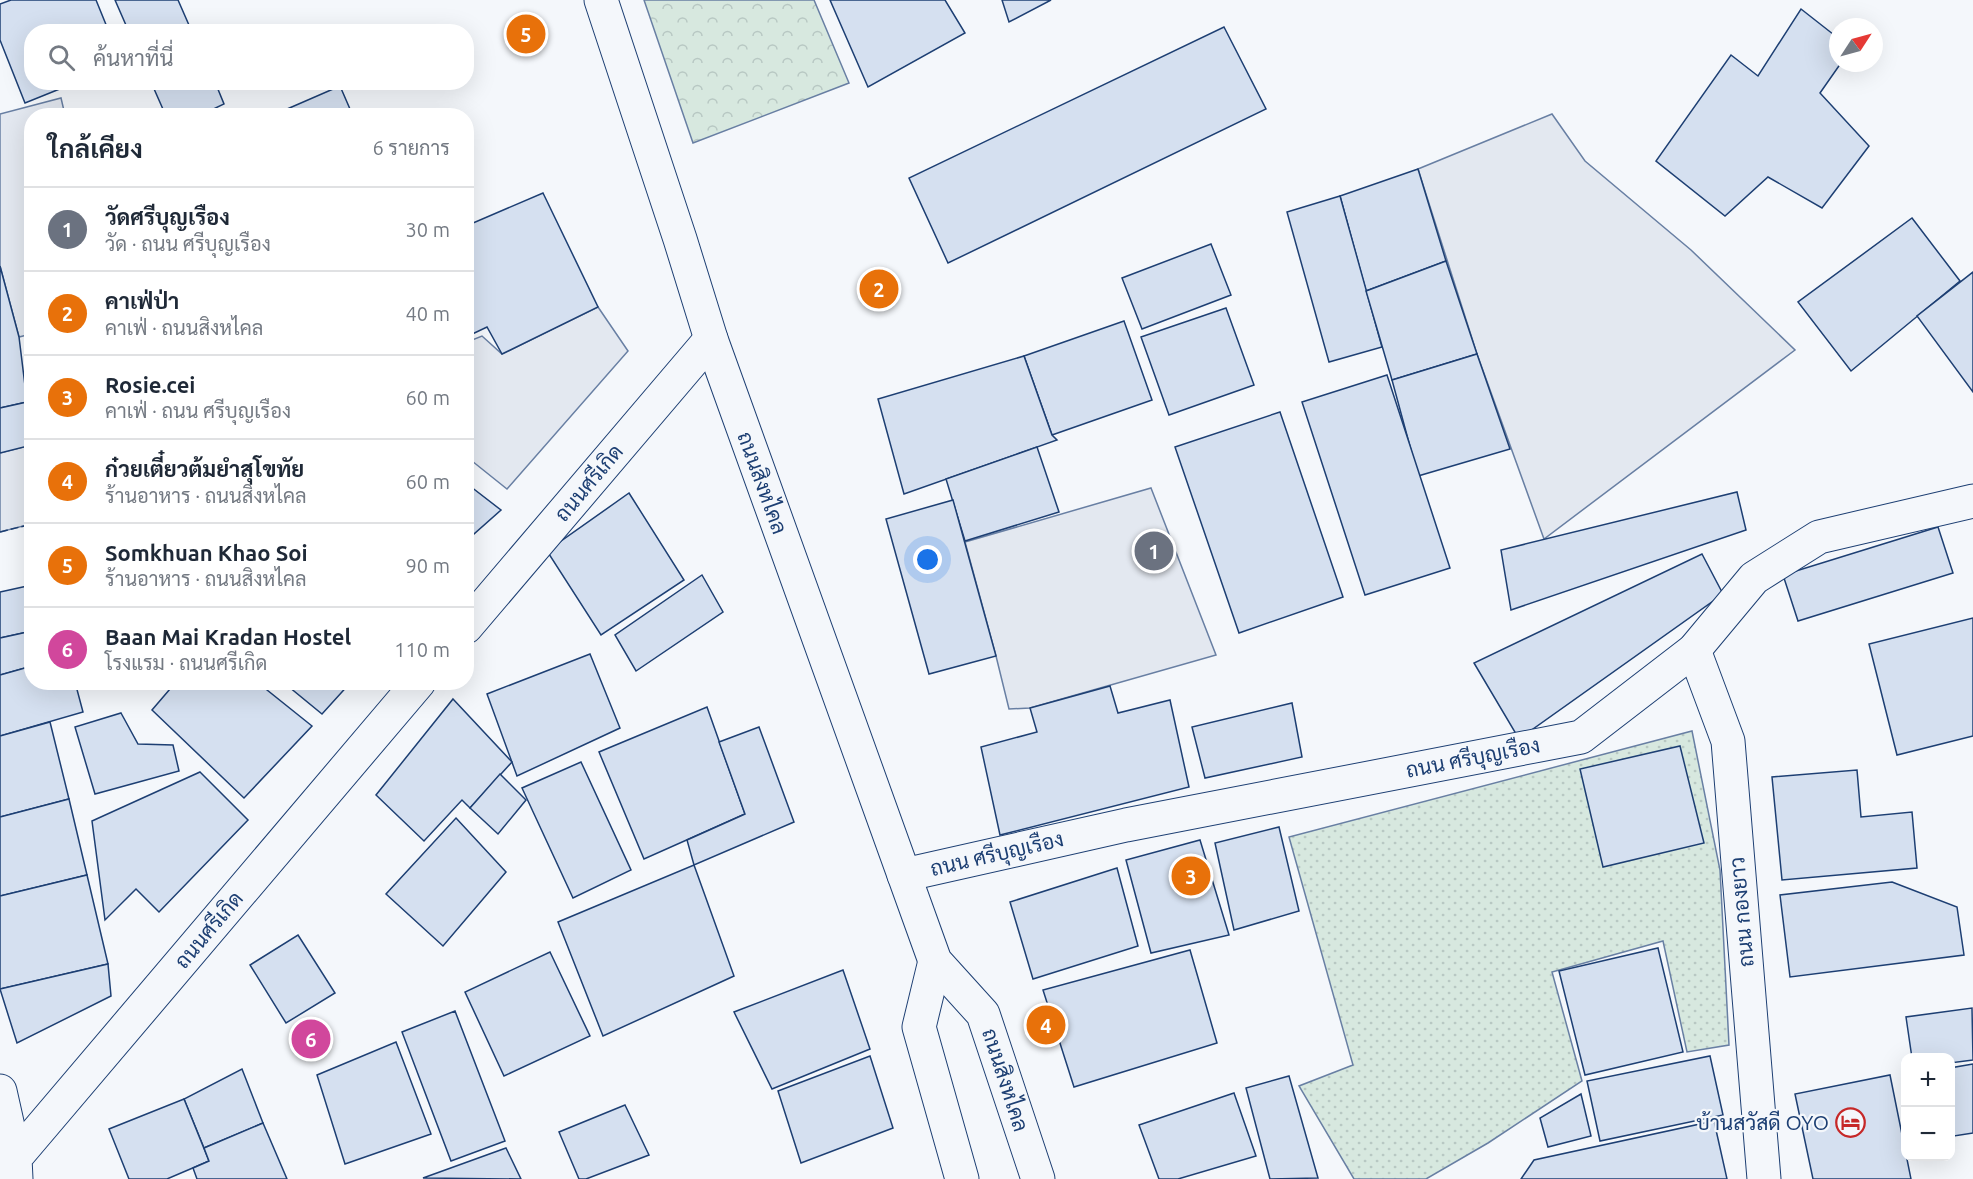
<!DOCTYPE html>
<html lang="th">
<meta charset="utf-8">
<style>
body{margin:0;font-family:Ubuntu,Sarabun,sans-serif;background:#f6f6f7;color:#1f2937}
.controls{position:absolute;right:18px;bottom:18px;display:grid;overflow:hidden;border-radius:12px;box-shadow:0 6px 24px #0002}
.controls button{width:54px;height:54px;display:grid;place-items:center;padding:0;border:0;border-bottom:2px solid #e0e1e3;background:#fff;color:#1f2937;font:30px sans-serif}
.compass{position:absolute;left:1829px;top:18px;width:54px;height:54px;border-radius:50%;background:#fff;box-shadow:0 6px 24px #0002;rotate:54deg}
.you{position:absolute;left:928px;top:560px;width:21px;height:21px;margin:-15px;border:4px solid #fff;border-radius:50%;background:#1a73e8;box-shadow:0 0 0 9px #1a73e833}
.badge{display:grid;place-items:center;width:39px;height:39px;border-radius:50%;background:#db2777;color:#fff;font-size:20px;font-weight:700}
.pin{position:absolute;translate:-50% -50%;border:3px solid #fff;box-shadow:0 2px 6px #0006}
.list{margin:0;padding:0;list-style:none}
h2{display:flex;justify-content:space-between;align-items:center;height:78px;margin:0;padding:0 24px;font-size:26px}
h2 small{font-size:20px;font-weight:400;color:#747a83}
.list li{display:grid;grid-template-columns:39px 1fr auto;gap:18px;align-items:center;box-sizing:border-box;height:84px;padding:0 24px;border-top:2px solid #e0e1e3}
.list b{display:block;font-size:22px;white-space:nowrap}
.list p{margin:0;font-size:20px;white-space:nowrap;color:#747a83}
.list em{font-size:20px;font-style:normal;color:#747a83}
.icon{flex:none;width:33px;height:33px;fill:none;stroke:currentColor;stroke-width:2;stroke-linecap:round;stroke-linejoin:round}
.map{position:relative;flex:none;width:1973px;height:1179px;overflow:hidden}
.search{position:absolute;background:#fff;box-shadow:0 6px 24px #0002;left:24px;top:24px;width:450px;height:66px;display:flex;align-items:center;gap:15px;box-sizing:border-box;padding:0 21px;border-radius:24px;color:#747a83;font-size:22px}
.panel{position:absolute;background:#fff;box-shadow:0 6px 24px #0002;left:24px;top:108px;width:450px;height:582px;border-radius:24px}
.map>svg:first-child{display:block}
.grass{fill:url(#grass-dots);stroke:#687fa3;stroke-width:1.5}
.forest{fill:url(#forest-crowns);stroke:#687fa3;stroke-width:1.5}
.parking{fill:#e3e8f0;stroke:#687fa3;stroke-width:1.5}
.building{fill:#d5e0f0;stroke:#1d3f73;stroke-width:1.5}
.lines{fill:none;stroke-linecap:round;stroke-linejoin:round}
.minor-casing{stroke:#1d3f73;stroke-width:35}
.tertiary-casing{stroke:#1d3f73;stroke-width:35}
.secondary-casing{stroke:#1d3f73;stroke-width:35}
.minor{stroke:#f4f7fb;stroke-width:33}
.tertiary{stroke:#f4f7fb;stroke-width:33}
.secondary{stroke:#f4f7fb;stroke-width:33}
.fence{stroke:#1d3f73;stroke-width:1.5;stroke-dasharray:8 3;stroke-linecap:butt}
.labels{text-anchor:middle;stroke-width:4.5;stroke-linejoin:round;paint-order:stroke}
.street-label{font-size:21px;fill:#1d3f73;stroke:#f4f7fb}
.poi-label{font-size:21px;fill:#1d3f73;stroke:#f4f7fb;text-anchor:end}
</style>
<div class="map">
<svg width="1973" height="1179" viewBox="0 0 1973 1179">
<defs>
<pattern id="grass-dots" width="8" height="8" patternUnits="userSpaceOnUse" patternTransform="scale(1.5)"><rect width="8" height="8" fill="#d7e8df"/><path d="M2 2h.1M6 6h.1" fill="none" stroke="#b8c8c3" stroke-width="1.8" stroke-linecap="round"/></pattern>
<pattern id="forest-crowns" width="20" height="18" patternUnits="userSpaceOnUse" patternTransform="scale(1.5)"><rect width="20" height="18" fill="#d7e8df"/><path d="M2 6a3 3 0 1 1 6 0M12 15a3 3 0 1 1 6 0" fill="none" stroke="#b8c8c3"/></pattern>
</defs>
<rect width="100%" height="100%" fill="#f4f7fb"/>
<path class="grass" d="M1692 731 1720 870 1729 1045 1687 1052 1663 941 1552 972 1582 1081 1488 1143 1426 1179H1354L1299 1086 1353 1065 1289 837Z"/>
<path class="forest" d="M644 0H814L849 83 693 143Z"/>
<g class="parking">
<path d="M61 98 65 115 32 116 31 334 19 337 0 266V114Z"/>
<path d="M1552 114 1585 161 1691 250 1795 350 1544 539 1477 354 1418 169Z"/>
<path d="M598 307 628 351 507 489 467 457V342L482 336 502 354Z"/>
<path d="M31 445V524L0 532V453Z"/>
<path d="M1151 488 1216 655 1030 708 1009 709 996 656 965 542Z"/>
</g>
<g class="building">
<path d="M11 0H96L109 32H32V82H77L25 103 0 40V4Z"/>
<path d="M115 0H178L192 32H129Z"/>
<path d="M830 0H945L965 33 868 87Z"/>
<path d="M1002 0H1051L1009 22Z"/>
<path d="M1801 9 1838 38V63H1841L1820 93 1869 146 1822 208 1768 177 1725 216 1656 161 1731 55 1758 76Z"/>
<path d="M1224 27 1266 109 948 263 909 178Z"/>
<path d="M151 82H215L224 104 199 116H166Z"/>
<path d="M340 86 353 116H271Z"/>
<path d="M1418 169 1446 261 1366 291 1340 196Z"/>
<path d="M543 193 598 307 502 354 487 327 466 337V226Z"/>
<path d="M1340 196 1382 347 1329 362 1287 212Z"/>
<path d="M1912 218 1960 281 1851 371 1798 302Z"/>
<path d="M1211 244 1231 295 1142 329 1122 278Z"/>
<path d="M1446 261 1477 354 1392 380 1366 291Z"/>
<path d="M0 266 19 337 27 402 0 408Z"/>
<path d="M1973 272V392L1917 316Z"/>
<path d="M1226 308 1254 385 1169 415 1141 337Z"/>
<path d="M1124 321 1152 400 1052 435 1024 356Z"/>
<path d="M1477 354 1510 449 1418 476 1392 380Z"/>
<path d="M1024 356 1052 435 1057 440 904 494 878 399Z"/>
<path d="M1387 375 1450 568 1365 595 1302 402Z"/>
<path d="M27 402 32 433V445L0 453V408Z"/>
<path d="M1280 412 1343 597 1239 633 1175 447Z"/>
<path d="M1037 447 1059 512 965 541 946 479Z"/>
<path d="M466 483 501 510 466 541Z"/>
<path d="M1737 492 1746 530 1511 610 1501 550Z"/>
<path d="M629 493 684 580 601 635 547 551Z"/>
<path d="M953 500 996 656 929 674 886 519Z"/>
<path d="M1938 527 1953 573 1798 621 1783 575Z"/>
<path d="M1702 554 1723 594 1519 739 1474 663Z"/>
<path d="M702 575 723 612 636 671 615 635Z"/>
<path d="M32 585V631L0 638V592Z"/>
<path d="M1973 618V736L1897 755 1869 644Z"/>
<path d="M32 631V666L0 675V638Z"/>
<path d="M590 654 620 728 517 776 487 694Z"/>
<path d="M32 666V682H75L83 712 0 736V675Z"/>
<path d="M176 682H257L312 726 244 798 152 710Z"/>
<path d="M283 682H351L322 714Z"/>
<path d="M1110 686 1118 713 1170 700 1189 787 1000 835 981 747 1037 732 1030 708Z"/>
<path d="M453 699 512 762 470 808 462 800 424 841 376 795Z"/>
<path d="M1292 703 1302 757 1205 778 1192 727Z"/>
<path d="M707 707 745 814 644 859 599 752Z"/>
<path d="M121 713 138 744 173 745 179 771 95 794 75 727Z"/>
<path d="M50 722 69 799 0 817V736Z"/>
<path d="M759 727 794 822 694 865 687 840 745 814 719 742Z"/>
<path d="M1680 746 1704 843 1603 867 1580 769Z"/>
<path d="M581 762 631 870 573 898 522 788Z"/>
<path d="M1857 770 1861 817 1912 812 1917 868 1782 880 1772 777Z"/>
<path d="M200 772 248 820 159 912 136 889 105 920 92 821Z"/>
<path d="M500 774 526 800 498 834 470 808Z"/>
<path d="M69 799 87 875 0 896V817Z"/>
<path d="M456 818 506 872 443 946 386 894Z"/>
<path d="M1279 827 1299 911 1234 930 1215 843Z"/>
<path d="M1200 840 1229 935 1151 953 1126 860Z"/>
<path d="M694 865 734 976 603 1036 558 922Z"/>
<path d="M1117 868 1138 946 1033 979 1010 902Z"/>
<path d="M87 875 108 964 0 989V896Z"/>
<path d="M1892 882 1957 907 1964 955 1790 977 1780 895Z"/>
<path d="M298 935 335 993 286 1023 250 965Z"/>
<path d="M1658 948 1683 1052 1585 1075 1559 971Z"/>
<path d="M1190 950 1217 1043 1074 1087 1043 990Z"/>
<path d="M550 952 590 1036 504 1076 465 992Z"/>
<path d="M108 964 111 996 17 1043 0 989Z"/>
<path d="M843 970 870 1049 772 1089 734 1012Z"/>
<path d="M1972 1008 1973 1060 1950 1063V1058H1912L1906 1017Z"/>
<path d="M455 1011 505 1141 451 1161 402 1032Z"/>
<path d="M396 1042 431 1134 345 1164 317 1075Z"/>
<path d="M870 1056 893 1128 801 1163 778 1091Z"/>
<path d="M1710 1056 1723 1115 1600 1141 1587 1081Z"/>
<path d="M1973 1064V1133L1954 1136 1950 1119V1068Z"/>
<path d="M242 1069 263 1123 204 1148 184 1099Z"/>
<path d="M1890 1075 1911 1179H1813L1795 1094Z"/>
<path d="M1289 1076 1318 1178 1270 1179 1246 1088Z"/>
<path d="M1234 1093 1256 1156 1178 1179H1159L1139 1125Z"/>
<path d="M1581 1094 1591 1136 1548 1147 1540 1118Z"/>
<path d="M184 1099 209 1161 167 1179H129L109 1129Z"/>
<path d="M625 1105 649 1155 586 1179H579L559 1132Z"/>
<path d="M1714 1121 1727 1179H1521L1534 1160Z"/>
<path d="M263 1123 287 1179H197L193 1168 209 1161 204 1148Z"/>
<path d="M506 1148 521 1179 423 1178Z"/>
</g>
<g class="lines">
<defs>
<g id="minor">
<path d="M1694 650 1728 741 1764 1179"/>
<path d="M904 875 1126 825 1581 737 1694 650 1754 578 1819 537 1973 501"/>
</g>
<path id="tertiary" d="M0 1091 15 1158 2 1177"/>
<g id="secondary">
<path d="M601 0 680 239 711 339 935 961 983 1014 1038 1179"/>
<path d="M466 627 711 339"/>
<path d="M935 961 919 1027 962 1179"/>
<path d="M16 1179 15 1158 419 682"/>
</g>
</defs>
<use href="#minor" class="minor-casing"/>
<use href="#tertiary" class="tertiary-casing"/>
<use href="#secondary" class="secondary-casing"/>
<use href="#minor" class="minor"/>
<use href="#tertiary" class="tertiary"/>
<use href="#secondary" class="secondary"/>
<path class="fence" d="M0 532 32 524"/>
</g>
<defs>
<symbol id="hotel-ring" viewBox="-11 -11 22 22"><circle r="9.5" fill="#f4f7fb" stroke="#c62828" stroke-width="1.5"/><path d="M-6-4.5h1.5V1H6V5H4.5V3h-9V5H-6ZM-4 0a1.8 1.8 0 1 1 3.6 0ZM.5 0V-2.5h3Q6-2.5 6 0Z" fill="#c62828"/></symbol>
</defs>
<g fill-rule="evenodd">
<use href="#hotel-ring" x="1834" y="1106" width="33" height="33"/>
</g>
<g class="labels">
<g class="street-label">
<text transform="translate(589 483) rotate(-50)" y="7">ถนนศรีเกิด</text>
<text transform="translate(762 483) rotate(70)" y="7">ถนนสิงหไคล</text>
<text transform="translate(1473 758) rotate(-11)" y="7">ถนน ศรีบุญเรือง</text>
<text transform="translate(997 854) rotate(-13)" y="7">ถนน ศรีบุญเรือง</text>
<text transform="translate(1742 912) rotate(-95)" y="7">ถนน กองยาว</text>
<text transform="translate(209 930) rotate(-50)" y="7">ถนนศรีเกิด</text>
<text transform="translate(1005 1080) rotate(72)" y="7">ถนนสิงหไคล</text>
</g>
<g class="poi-label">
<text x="1829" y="1130">บ้านสวัสดี OYO</text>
</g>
</g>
</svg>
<div class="controls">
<button>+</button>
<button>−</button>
</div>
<svg class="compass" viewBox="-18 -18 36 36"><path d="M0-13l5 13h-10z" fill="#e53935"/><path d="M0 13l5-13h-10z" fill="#747a83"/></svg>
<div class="you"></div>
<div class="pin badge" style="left:1154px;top:551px;background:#6b7280">1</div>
<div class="pin badge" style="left:879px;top:289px;background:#e8710a">2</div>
<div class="pin badge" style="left:1191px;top:876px;background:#e8710a">3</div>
<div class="pin badge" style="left:1046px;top:1025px;background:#e8710a">4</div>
<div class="pin badge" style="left:526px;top:34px;background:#e8710a">5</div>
<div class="pin badge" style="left:311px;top:1039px;background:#d1479c">6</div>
<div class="search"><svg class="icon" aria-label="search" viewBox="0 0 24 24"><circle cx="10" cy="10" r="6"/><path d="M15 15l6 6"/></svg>ค้นหาที่นี่</div>
<section class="panel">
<h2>ใกล้เคียง<small>6 รายการ</small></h2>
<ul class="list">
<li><span class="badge" style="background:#6b7280">1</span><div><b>วัดศรีบุญเรือง</b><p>วัด · ถนน ศรีบุญเรือง</p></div><em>30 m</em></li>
<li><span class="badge" style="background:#e8710a">2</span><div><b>คาเฟ่ป่า</b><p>คาเฟ่ · ถนนสิงหไคล</p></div><em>40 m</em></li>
<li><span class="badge" style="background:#e8710a">3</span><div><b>Rosie.cei</b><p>คาเฟ่ · ถนน ศรีบุญเรือง</p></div><em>60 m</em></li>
<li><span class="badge" style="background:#e8710a">4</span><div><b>ก๋วยเตี๋ยวต้มยำสุโขทัย</b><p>ร้านอาหาร · ถนนสิงหไคล</p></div><em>60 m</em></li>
<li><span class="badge" style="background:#e8710a">5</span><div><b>Somkhuan Khao Soi</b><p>ร้านอาหาร · ถนนสิงหไคล</p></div><em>90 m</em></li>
<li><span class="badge" style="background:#d1479c">6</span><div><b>Baan Mai Kradan Hostel</b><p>โรงแรม · ถนนศรีเกิด</p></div><em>110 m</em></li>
</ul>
</section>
</div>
